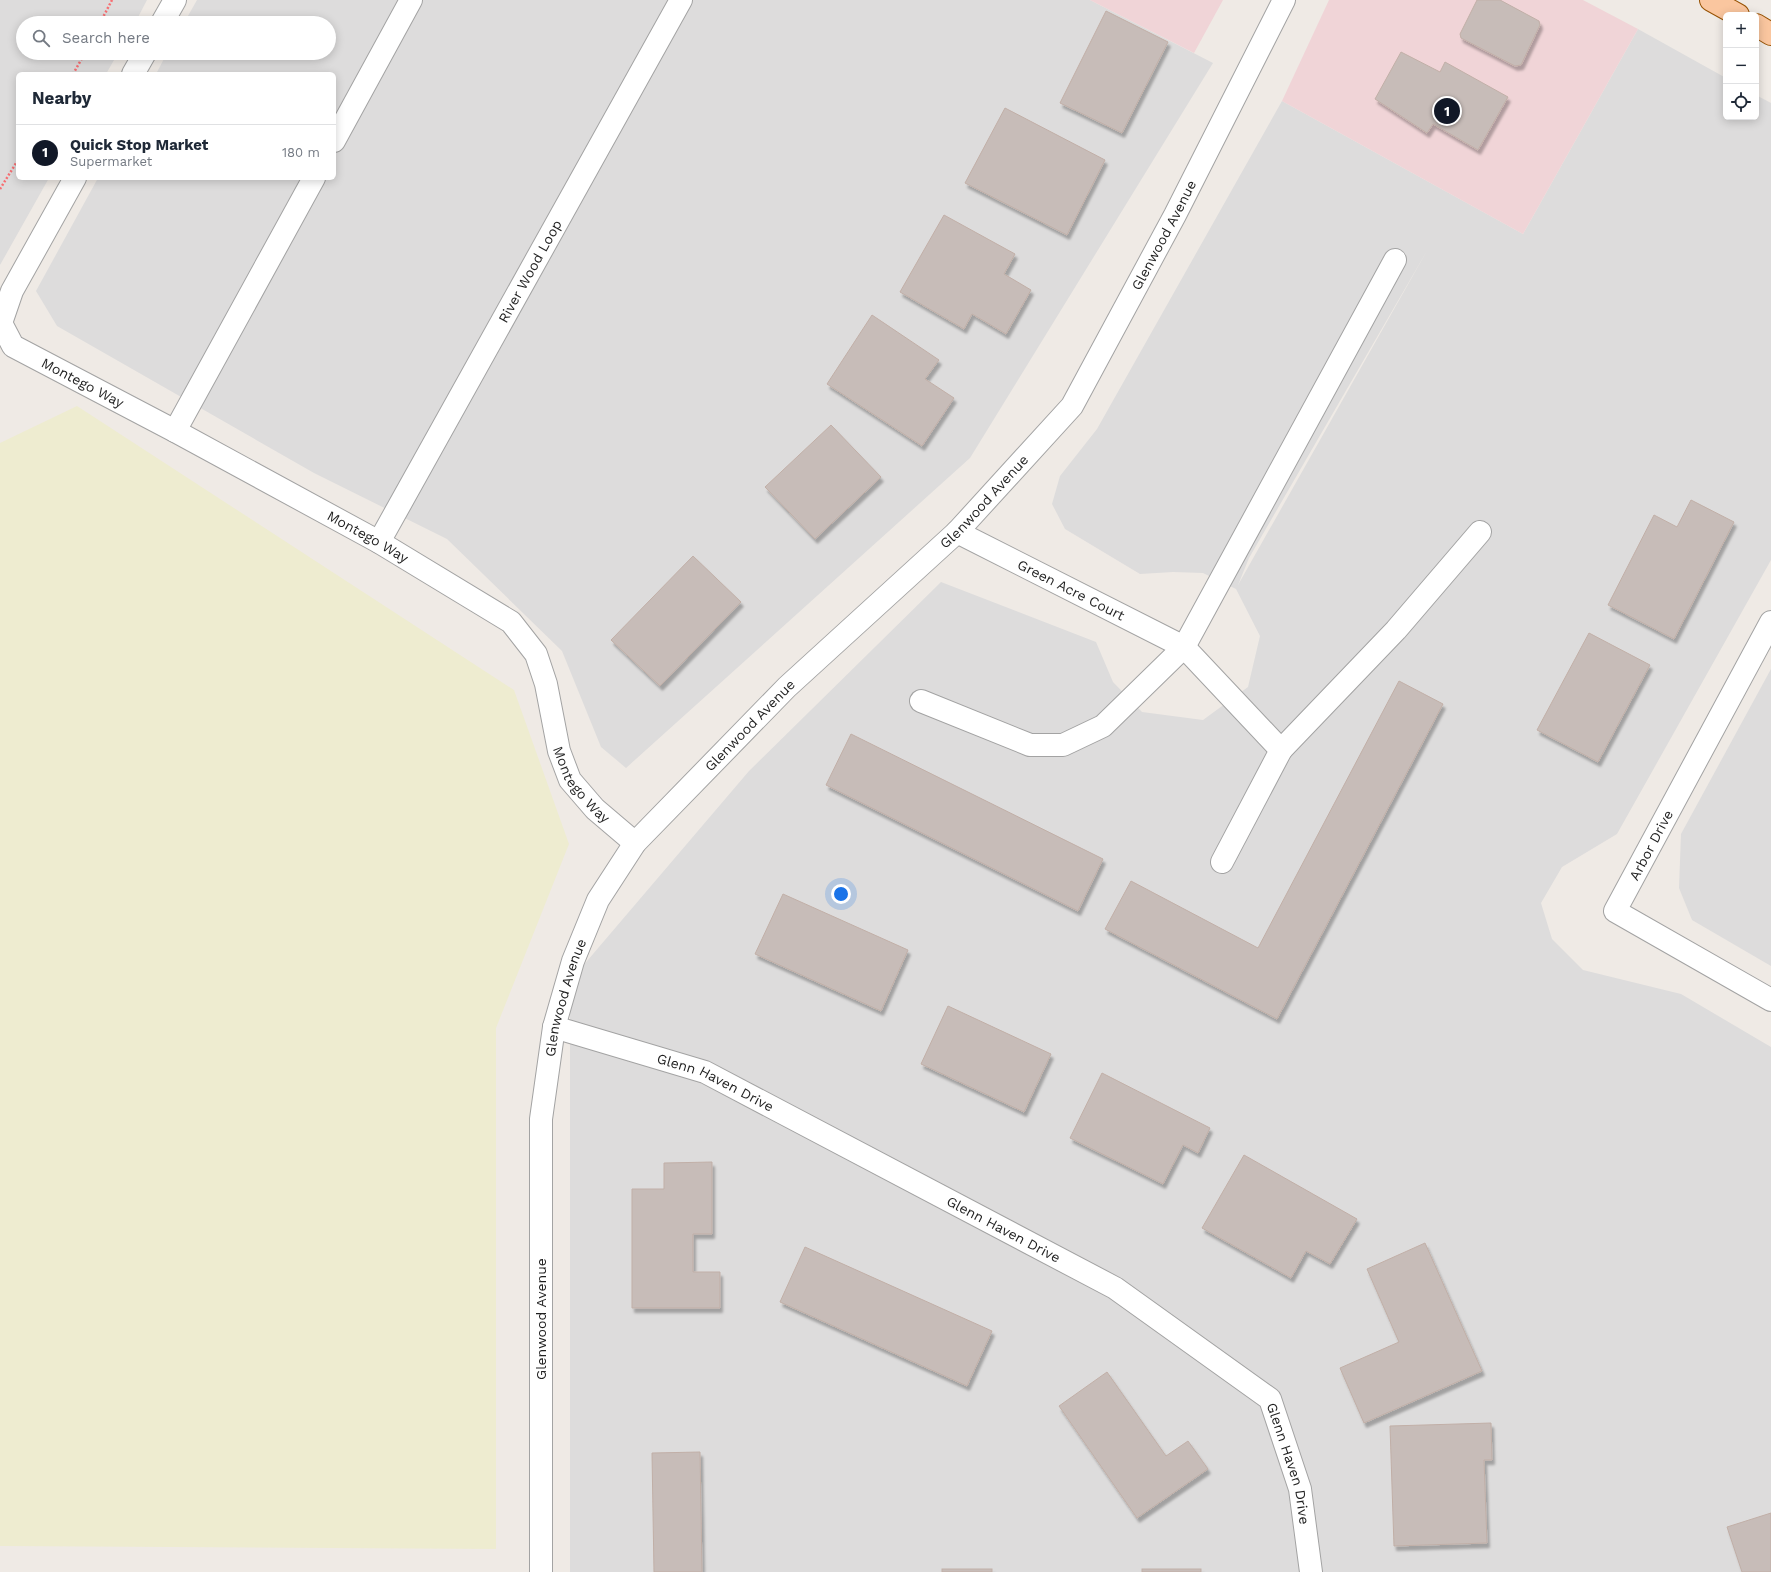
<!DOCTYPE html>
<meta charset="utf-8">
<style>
body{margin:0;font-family:"Work Sans",sans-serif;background:#f2f2f3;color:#1f2937}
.controls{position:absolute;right:12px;top:12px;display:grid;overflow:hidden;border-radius:6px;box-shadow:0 2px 10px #0003}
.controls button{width:36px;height:36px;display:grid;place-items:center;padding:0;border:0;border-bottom:1px solid #e0e1e3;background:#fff;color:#1f2937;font:20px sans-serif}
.you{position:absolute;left:841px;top:894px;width:14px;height:14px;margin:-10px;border:3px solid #fff;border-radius:50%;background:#1a73e8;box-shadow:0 0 0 6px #1a73e833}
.badge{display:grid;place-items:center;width:26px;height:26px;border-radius:50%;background:#111827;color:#fff;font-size:13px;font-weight:700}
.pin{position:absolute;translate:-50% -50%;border:2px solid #fff;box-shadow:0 1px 4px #0006}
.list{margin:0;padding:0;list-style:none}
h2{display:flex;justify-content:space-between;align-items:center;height:52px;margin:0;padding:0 16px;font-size:17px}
h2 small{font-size:13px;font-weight:400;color:#747a83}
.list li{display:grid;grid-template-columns:26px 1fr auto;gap:12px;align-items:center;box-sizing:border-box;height:56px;padding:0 16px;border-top:1px solid #e0e1e3}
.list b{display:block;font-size:15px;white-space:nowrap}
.list p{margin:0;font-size:13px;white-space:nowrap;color:#747a83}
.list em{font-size:13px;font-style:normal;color:#747a83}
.icon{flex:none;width:22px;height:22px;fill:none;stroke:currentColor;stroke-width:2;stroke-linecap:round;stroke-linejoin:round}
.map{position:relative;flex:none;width:1771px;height:1572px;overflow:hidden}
.search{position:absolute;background:#fff;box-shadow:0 2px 10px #0003;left:16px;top:16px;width:320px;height:44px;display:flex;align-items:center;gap:10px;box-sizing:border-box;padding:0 14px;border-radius:22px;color:#747a83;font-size:15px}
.panel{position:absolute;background:#fff;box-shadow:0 2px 10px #0003;left:16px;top:72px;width:320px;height:108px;border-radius:6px}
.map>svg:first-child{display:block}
.residential{fill:#dddcdc;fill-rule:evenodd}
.commercial{fill:#f0d4d7}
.farmland{fill:#eeecd0}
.building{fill:#c7bcb8;stroke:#c1afa7;filter:url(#shadow)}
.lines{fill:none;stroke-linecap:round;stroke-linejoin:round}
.minor-casing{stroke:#a3a3a3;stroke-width:24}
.major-casing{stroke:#975203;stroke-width:24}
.path{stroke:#f76e72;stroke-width:2.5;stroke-dasharray:2 2;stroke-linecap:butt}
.minor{stroke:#fff;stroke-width:22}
.major{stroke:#fac69f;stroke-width:22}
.labels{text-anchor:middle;stroke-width:3;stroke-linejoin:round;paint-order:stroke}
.street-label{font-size:14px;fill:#1f1f1f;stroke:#fff}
</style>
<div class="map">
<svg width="1771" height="1572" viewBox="0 0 1771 1572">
<defs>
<filter id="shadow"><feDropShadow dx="2.5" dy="4.5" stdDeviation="1" flood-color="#0004"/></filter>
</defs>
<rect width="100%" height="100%" fill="#efeae5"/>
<g class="residential">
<path d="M0 0H147L135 23H23V53H118L106 74H18V178H49L0 265Z"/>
<path d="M197 0H1090L1213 63 970 458 626 768 601 747 562 651 447 539 314 473 57 326 36 291 98 178H334V74H156L167 53H329V23H184Z"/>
<path d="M1638 29 1726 78V117H1756V95L1771 103V560L1617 834 1562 867 1541 903 1552 939 1583 970 1681 994 1771 1047V1572H570V981L749 771 941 582 1096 642 1113 682 1142 712 1203 720 1248 687 1260 636 1236 589 1203 573 1173 572 1140 574 1065 529 1052 504 1060 476 1097 429 1282 101 1523 234ZM1428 249 1238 585 1249 558Z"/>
<path d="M1771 669V966L1692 920 1679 888 1681 834Z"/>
</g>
<g class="commercial">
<path d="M1090 0H1223L1194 53Z"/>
<path d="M1329 0H1583L1638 29 1523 234 1282 101Z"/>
</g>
<path class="farmland" d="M77 406 514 690 569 844 496 1028V1549L0 1546V443Z"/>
<g class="building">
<path d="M1477 0H1500L1539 21 1540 25 1521 65 1515 66 1461 38 1460 34Z"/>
<path d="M1106 11 1168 42 1122 133 1060 103Z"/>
<path d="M1401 52 1440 72 1445 62 1508 97 1478 150 1433 124 1427 133 1375 99Z"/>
<path d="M1005 108 1105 160 1067 235 965 183Z"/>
<path d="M944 215 1015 254 1004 274 1031 290 1006 334 972 314 964 329 900 292Z"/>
<path d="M872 315 939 360 925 379 954 398 922 446 827 384Z"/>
<path d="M831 425 881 477 815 539 765 487Z"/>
<path d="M1691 500 1734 522 1674 639 1608 605 1654 515 1677 527Z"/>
<path d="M693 556 741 602 660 686 611 640Z"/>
<path d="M1589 633 1650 665 1598 762 1537 730Z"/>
<path d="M1399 681 1443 704 1277 1019 1105 929 1131 881 1258 948Z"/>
<path d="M851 734 1103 859 1078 911 826 785Z"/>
<path d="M783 894 908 950 881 1011 755 954Z"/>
<path d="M948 1006 1051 1054 1024 1112 921 1064Z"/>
<path d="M1102 1073 1210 1128 1198 1153 1183 1145 1163 1184 1070 1138Z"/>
<path d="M1244 1155 1357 1219 1330 1264 1306 1251 1291 1278 1202 1228Z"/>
<path d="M712 1162V1234H693V1272H720V1308H632V1189H664V1163Z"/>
<path d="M1425 1243 1482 1371 1364 1423 1340 1368 1399 1342 1367 1269Z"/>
<path d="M805 1247 992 1331 967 1386 780 1302Z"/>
<path d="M1107 1372 1166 1456 1188 1441 1208 1469 1137 1518 1059 1406Z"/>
<path d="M1491 1423 1492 1460H1484L1487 1543 1394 1546 1390 1426Z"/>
<path d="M700 1452 702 1572H654L652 1453Z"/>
<path d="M1771 1513V1572H1742L1727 1527Z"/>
<rect x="942" y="1569" width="50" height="3"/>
<rect x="1142" y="1569" width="59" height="3"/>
</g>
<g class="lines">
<defs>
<g id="minor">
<path d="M162 23 175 0"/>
<path d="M133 74 145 53"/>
<path d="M334 141 411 0"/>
<path id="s1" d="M75 178 12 291 1 323 13 346 175 431 379 542 511 622 536 654 546 684 559 751 570 780 595 809 635 843"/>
<path d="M175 431 314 178"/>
<path id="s2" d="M957 532 1184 647 1281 750 1396 630 1480 532"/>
<path id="s3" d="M379 542 681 0"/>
<path d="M1771 622 1615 911 1771 1000"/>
<path d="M921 701 1030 745H1063L1103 726 1184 647 1395 260"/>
<path d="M1222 862 1281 750"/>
<path id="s4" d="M554 1027 705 1072 1115 1288 1270 1399 1300 1489 1311 1572"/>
<path id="s5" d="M541 1572V1119L554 1027 573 961 598 900 635 843 787 687 957 532 1072 406 1175 215 1284 0"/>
</g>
<g id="major">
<path d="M1711 0 1738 15"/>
<path d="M1756 25 1771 34"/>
</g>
</defs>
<use href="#minor" class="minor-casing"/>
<use href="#major" class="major-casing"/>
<g class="path">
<path d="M100 23 112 0"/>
<path d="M73 74 85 53"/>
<path d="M0 189 18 160"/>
</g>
<use href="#minor" class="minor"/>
<use href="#major" class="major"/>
</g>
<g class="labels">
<g class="street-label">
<text dy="5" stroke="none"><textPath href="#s5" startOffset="1561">Glenwood Avenue</textPath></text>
<text dy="5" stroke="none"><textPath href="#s3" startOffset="310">River Wood Loop</textPath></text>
<text dy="5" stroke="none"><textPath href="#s1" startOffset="268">Montego Way</textPath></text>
<text dy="5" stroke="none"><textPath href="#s5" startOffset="1237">Glenwood Avenue</textPath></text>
<text dy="5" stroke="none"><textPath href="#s1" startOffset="592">Montego Way</textPath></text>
<text dy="5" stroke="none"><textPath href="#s2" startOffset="128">Green Acre Court</textPath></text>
<text dy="5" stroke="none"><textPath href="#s5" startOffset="913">Glenwood Avenue</textPath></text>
<text dy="5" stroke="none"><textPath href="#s1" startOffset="940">Montego Way</textPath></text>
<text transform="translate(1651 845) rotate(-62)" y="5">Arbor Drive</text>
<text dy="5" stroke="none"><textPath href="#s5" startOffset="577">Glenwood Avenue</textPath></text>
<text dy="5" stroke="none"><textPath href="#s4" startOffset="171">Glenn Haven Drive</textPath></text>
<text dy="5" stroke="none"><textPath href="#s4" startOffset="495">Glenn Haven Drive</textPath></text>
<text transform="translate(541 1319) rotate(-90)" y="5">Glenwood Avenue</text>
<text dy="5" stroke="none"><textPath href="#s4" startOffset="879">Glenn Haven Drive</textPath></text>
</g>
</g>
</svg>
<div class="controls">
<button>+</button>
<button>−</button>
<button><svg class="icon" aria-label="locate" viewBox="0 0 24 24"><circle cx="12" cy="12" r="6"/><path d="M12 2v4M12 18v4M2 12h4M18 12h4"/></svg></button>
</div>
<div class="you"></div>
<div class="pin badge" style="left:1447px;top:111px">1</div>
<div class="search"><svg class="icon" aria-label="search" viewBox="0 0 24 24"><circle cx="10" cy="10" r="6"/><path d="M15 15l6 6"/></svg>Search here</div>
<section class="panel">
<h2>Nearby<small></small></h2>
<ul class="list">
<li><span class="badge">1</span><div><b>Quick Stop Market</b><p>Supermarket</p></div><em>180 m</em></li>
</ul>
</section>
</div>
